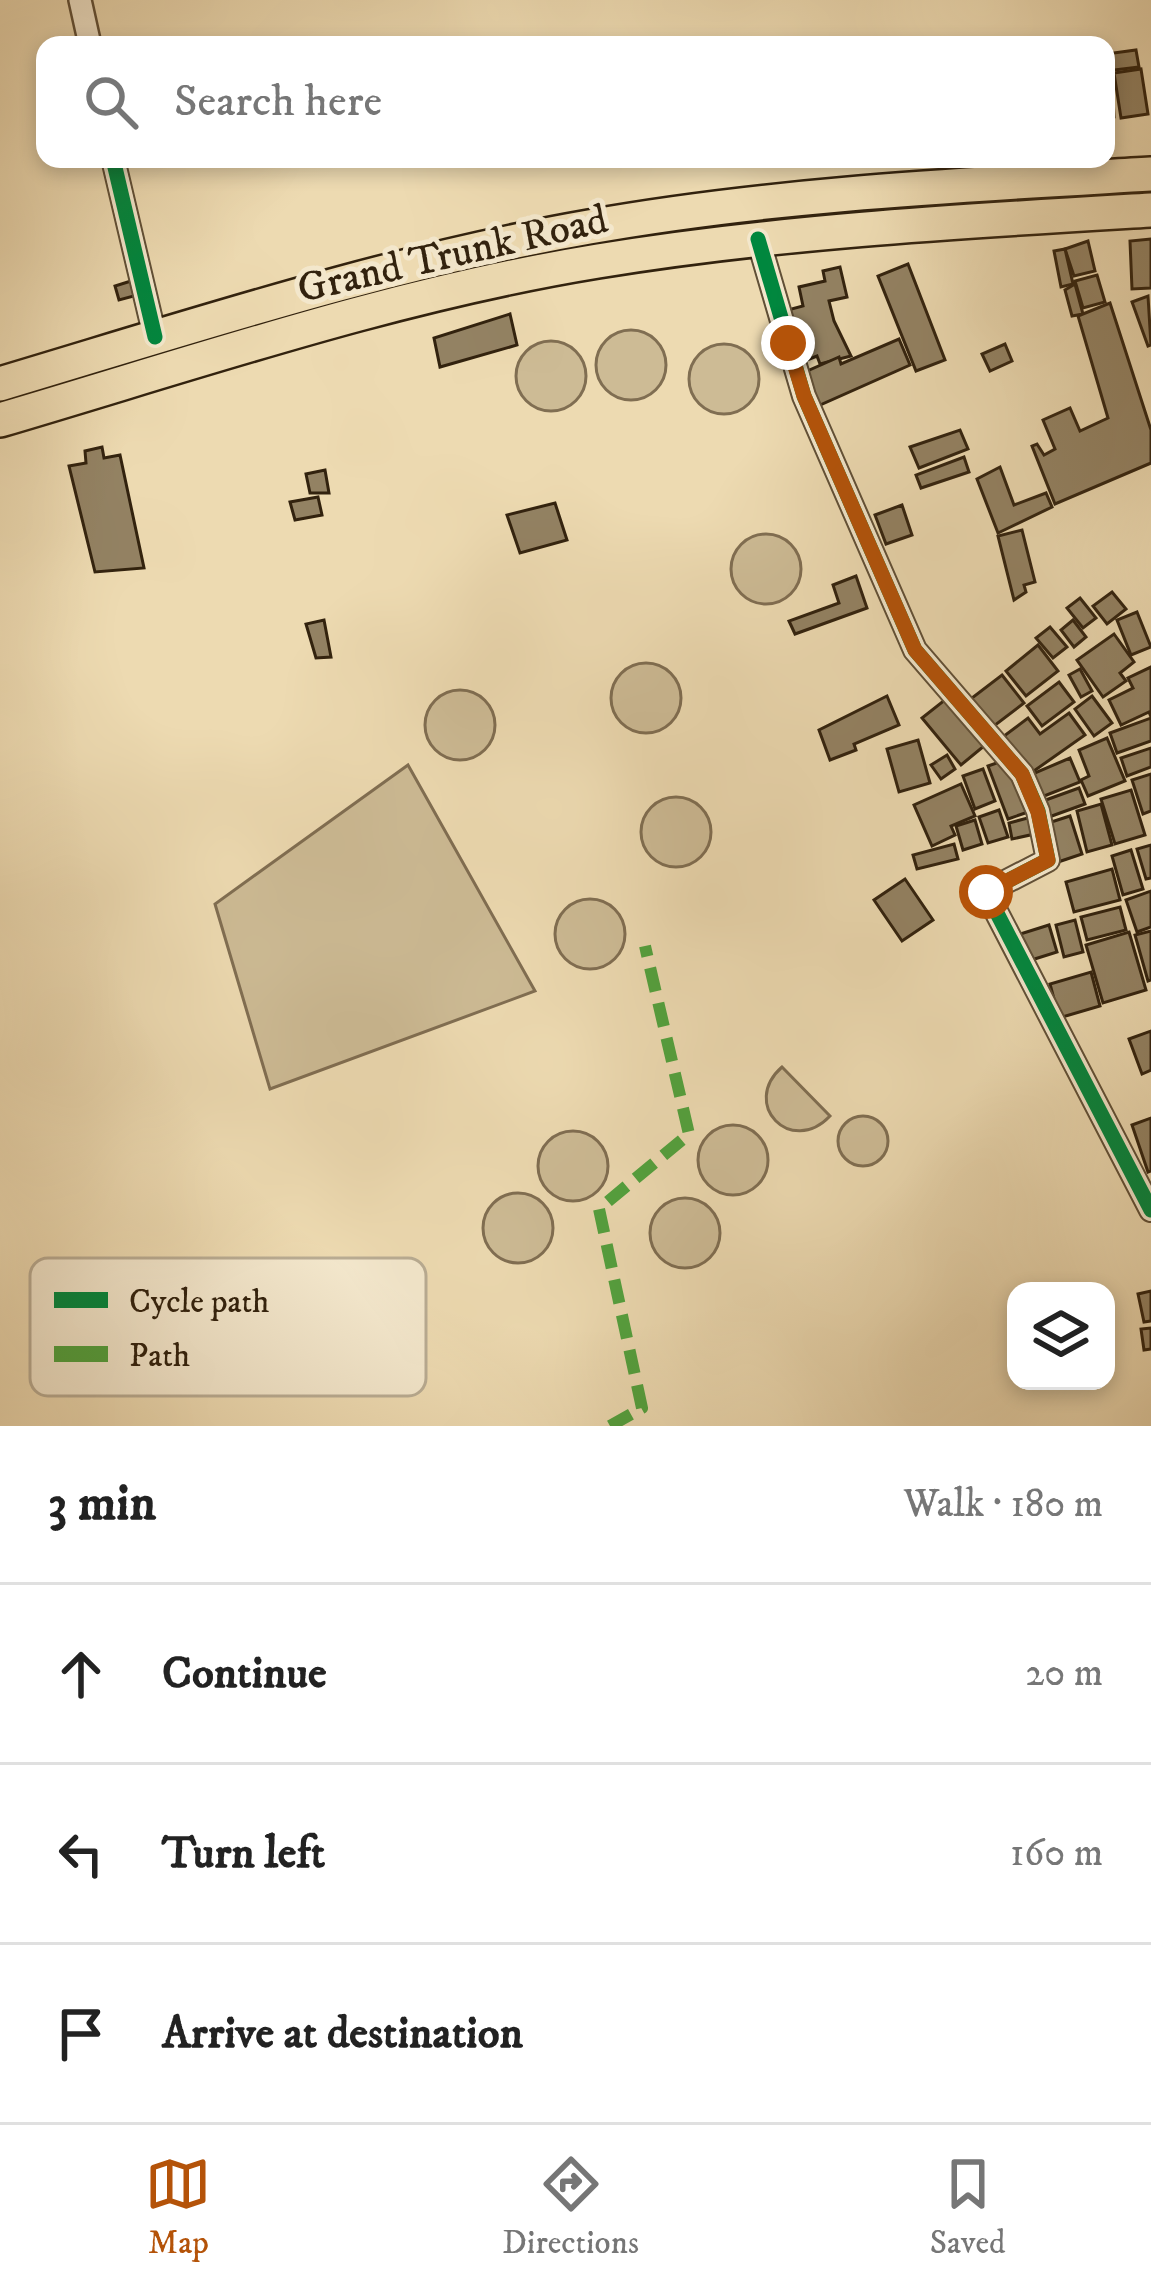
<!DOCTYPE html>
<meta charset="utf-8">
<style>
body{margin:0;font-family:"IM FELL DW Pica",serif;background:#f6f6f6;color:#222}
.controls{position:absolute;right:36px;bottom:36px;display:grid;overflow:hidden;border-radius:24px;box-shadow:0 6px 18px #0003}
.controls button{width:108px;height:108px;display:grid;place-items:center;padding:0;border:0;border-bottom:3px solid #e0e0e0;background:#fff;color:#222;font:60px sans-serif}
.stop{position:absolute;width:36px;height:36px;margin:-27px;border:9px solid #b45309;border-radius:50%;background:#fff}
.stop.end{background:#b45309;border-color:#fff;box-shadow:0 3px 12px #0008}
.list{margin:0;padding:0;list-style:none}
h2{display:flex;justify-content:space-between;align-items:center;height:156px;margin:0;padding:0 48px;font-size:51px}
h2 small{font-size:39px;font-weight:400;color:#767676}
.list li{display:grid;grid-template-columns:78px 1fr auto;gap:36px;align-items:center;box-sizing:border-box;height:180px;padding:0 48px;border-top:3px solid #e0e0e0}
.list b{display:block;font-size:45px;white-space:nowrap}
.list em{font-size:39px;font-style:normal;color:#767676}
.icon{flex:none;width:66px;height:66px;fill:none;stroke:currentColor;stroke-width:2;stroke-linecap:round;stroke-linejoin:round}
.map{position:relative;flex:none;width:1151px;height:1426px;overflow:hidden}
.search{position:absolute;background:#fff;box-shadow:0 6px 18px #0003;left:36px;right:36px;top:36px;height:132px;display:flex;align-items:center;gap:30px;box-sizing:border-box;padding:0 42px;border-radius:24px;color:#767676;font-size:45px}
.sheet{height:696px;background:#fff}
nav{display:flex;justify-content:space-around;align-items:center;box-sizing:border-box;height:168px;border-top:3px solid #e0e0e0;background:#fff;font-size:33px;color:#767676}
nav a{display:grid;justify-items:center;gap:6px}
nav .on{color:#b45309}
.map>svg:first-child{display:block}
.green{fill:#cdbb95;stroke:#806e52;stroke-width:3}
.building{fill:#938263;stroke:#32220e;stroke-width:3}
.lines{fill:none;stroke-linecap:round;stroke-linejoin:round}
.minor-casing{stroke:#615037;stroke-width:26}
.trunk-casing{stroke:#32220e;stroke-width:38}
.minor{stroke:#f3e7cc;stroke-width:21}
.trunk{stroke:#eddab1;stroke-width:33}
.quiet{stroke:#52a23e;stroke-width:12;stroke-dasharray:24 12;stroke-linecap:butt}
.cycleway-casing{stroke:#f3e7cc;stroke-width:22}
.cycleway{stroke:#00873e;stroke-width:15}
.route{stroke:#b45309;stroke-width:15}
.labels{text-anchor:middle;stroke-width:10;stroke-linejoin:round;paint-order:stroke}
.street-label{font-size:42px;fill:#32220e;stroke:#f3e7cc}
.key{fill:#f3e7cc;stroke:#b9ac93;stroke-width:3}
.key-label{font-size:33px;fill:#32220e}
</style>
<div class="map">
<svg width="1151" height="1426" viewBox="0 0 1151 1426">
<rect width="100%" height="100%" fill="#eddab1"/>
<filter id="stains"><feTurbulence type="fractalNoise" baseFrequency=".00167" numOctaves="4"/><feColorMatrix values="0 0 0 0 .2 0 0 0 0 .09 0 0 0 0 .02 0 0 0 .5 -.17"/></filter>
<radialGradient id="worn" r=".72"><stop offset=".6" stop-color="#630" stop-opacity="0"/><stop offset="1" stop-color="#630" stop-opacity=".3"/></radialGradient>
<g class="green">
<circle cx="631" cy="365" r="35"/>
<circle cx="551" cy="376" r="35"/>
<circle cx="724" cy="379" r="35"/>
<circle cx="766" cy="569" r="35"/>
<circle cx="646" cy="698" r="35"/>
<circle cx="460" cy="725" r="35"/>
<path d="M408 765 535 991 270 1089 215 904Z"/>
<circle cx="676" cy="832" r="35"/>
<circle cx="590" cy="934" r="35"/>
<path d="M782 1067 830 1116C791 1157 740 1104 782 1067Z"/>
<circle cx="863" cy="1141" r="25"/>
<circle cx="733" cy="1160" r="35"/>
<circle cx="573" cy="1166" r="35"/>
<circle cx="518" cy="1228" r="35"/>
<circle cx="685" cy="1233" r="35"/>
</g>
<g class="building">
<path d="M1136 50 1139 67 1106 71V54Z"/>
<path d="M1141 69 1148 114 1121 118 1114 73Z"/>
<path d="M1112 76 1114 117 1106 118V77Z"/>
<path d="M1151 239V288L1132 289 1130 241Z"/>
<path d="M1088 241 1095 271 1074 276 1065 249Z"/>
<path d="M1065 249 1073 284 1061 287 1054 251Z"/>
<path d="M908 264 945 360 916 371 878 276Z"/>
<path d="M840 267 847 297 829 301 834 321 851 356 820 364 817 356 802 362 784 311 803 306 799 287 825 281 823 271Z"/>
<path d="M1097 275 1105 302 1083 308 1075 281Z"/>
<path d="M131 281 134 296 119 300 115 286Z"/>
<path d="M1075 284 1083 314 1072 316 1065 290Z"/>
<path d="M1148 296 1151 345 1148 346 1132 302Z"/>
<path d="M1110 303 1151 430V463L1055 504 1032 446 1037 444 1044 455 1055 449 1043 420 1070 408 1080 431 1108 418 1078 316Z"/>
<path d="M510 314 517 345 440 367 434 338Z"/>
<path d="M899 339 910 365 820 405 805 372 839 357 841 364Z"/>
<path d="M1005 344 1012 361 990 371 982 354Z"/>
<path d="M960 430 968 449 919 468 910 447Z"/>
<path d="M102 447 104 458 120 455 144 568 95 572 69 466 86 463 85 451Z"/>
<path d="M964 457 969 472 921 488 916 475Z"/>
<path d="M1000 467 1014 505 1046 493 1052 507 998 533 977 479Z"/>
<path d="M325 470 329 493H310L306 474Z"/>
<path d="M318 497 322 515 295 520 290 502Z"/>
<path d="M555 503 567 540 520 553 507 515Z"/>
<path d="M902 505 912 535 886 544 875 515Z"/>
<path d="M1022 530 1035 582 1024 585 1026 592 1014 600 998 536Z"/>
<path d="M856 576 867 608 795 634 789 621 839 603 833 585Z"/>
<path d="M1112 592 1126 609 1107 624 1093 606Z"/>
<path d="M1080 598 1096 618 1083 628 1067 608Z"/>
<path d="M1137 612 1151 647 1131 655 1117 620Z"/>
<path d="M324 620 331 657 316 658 306 624Z"/>
<path d="M1073 620 1086 637 1074 647 1061 630Z"/>
<path d="M1050 627 1067 647 1053 658 1036 638Z"/>
<path d="M1114 634 1134 662 1120 673 1126 681 1103 697 1077 660Z"/>
<path d="M1038 645 1058 671 1026 696 1006 671Z"/>
<path d="M1151 667V717L1149 712 1121 725 1109 700 1133 688 1128 678Z"/>
<path d="M1080 669 1092 691 1081 697 1069 675Z"/>
<path d="M1002 675 1024 703 990 729 968 701Z"/>
<path d="M1059 682 1074 702 1042 726 1027 706Z"/>
<path d="M887 696 899 725 854 744 856 750 830 760 819 730Z"/>
<path d="M1092 696 1112 723 1094 736 1075 709Z"/>
<path d="M946 699 984 746 961 765 922 718Z"/>
<path d="M1069 713 1085 735 1031 773 1004 736 1028 718 1040 734Z"/>
<path d="M1151 718V741L1117 753 1110 733Z"/>
<path d="M1107 738 1125 781 1088 796 1081 780 1089 776 1079 750Z"/>
<path d="M918 740 930 783 899 792 887 749Z"/>
<path d="M1151 748V767L1127 776 1121 758Z"/>
<path d="M947 755 955 769 941 779 931 765Z"/>
<path d="M1070 758 1080 782 1039 798 1030 775Z"/>
<path d="M1008 759 1028 812 1008 819 988 766Z"/>
<path d="M983 769 995 801 975 809 963 776Z"/>
<path d="M1151 774V811L1143 814 1132 780Z"/>
<path d="M961 784 975 816 951 826 955 835 932 846 914 805Z"/>
<path d="M1079 788 1085 804 1049 817 1043 801Z"/>
<path d="M1131 790 1145 835 1115 844 1101 799Z"/>
<path d="M1101 804 1112 845 1087 852 1077 811Z"/>
<path d="M999 810 1008 837 988 843 979 817Z"/>
<path d="M1035 816 1039 833 1012 839 1009 823Z"/>
<path d="M1070 816 1082 854 1058 862 1045 824Z"/>
<path d="M975 820 982 844 963 850 956 826Z"/>
<path d="M954 844 958 859 917 869 913 855Z"/>
<path d="M1151 845V878L1146 879 1137 849Z"/>
<path d="M1131 850 1143 889 1123 895 1112 856Z"/>
<path d="M1112 869 1120 900 1074 912 1066 882Z"/>
<path d="M905 879 933 920 902 941 874 900Z"/>
<path d="M1151 891V927L1137 932 1126 900Z"/>
<path d="M1120 907 1126 930 1087 940 1081 917Z"/>
<path d="M1075 920 1083 952 1064 957 1056 925Z"/>
<path d="M1049 925 1057 952 1025 962 1017 935Z"/>
<path d="M1151 931V980L1148 981 1135 935Z"/>
<path d="M1129 932 1146 990 1103 1003 1086 945Z"/>
<path d="M1091 972 1100 1006 1059 1018 1050 984Z"/>
<path d="M1151 1031V1070L1142 1074 1129 1039Z"/>
<path d="M1151 1118V1171L1148 1172 1132 1125Z"/>
<path d="M1151 1291V1321L1144 1322 1138 1294Z"/>
<path d="M1151 1328V1349L1144 1350 1141 1329Z"/>
</g>
<g class="lines">
<defs>
<g id="minor">
<path d="M80 0 90 45"/>
<path d="M113 159 155 337"/>
<path d="M758 239 804 396 915 650 1022 774 1038 811 1048 860 986 892 1151 1210"/>
</g>
<g id="trunk">
<path d="M0 384C194 326 389 262 589 227 774 194 964 185 1151 174"/>
<path d="M0 420C197 362 395 294 598 261 781 231 966 221 1151 210"/>
</g>
</defs>
<use href="#minor" class="minor-casing"/>
<use href="#trunk" class="trunk-casing"/>
<use href="#minor" class="minor"/>
<use href="#trunk" class="trunk"/>
<path class="quiet" d="M610 1426 642 1408 599 1209 689 1134 645 946"/>
<defs>
<g id="cycleway">
<path d="M113 159 155 337"/>
<path d="M758 239 804 396 915 650 1022 774 1038 811 1048 860 986 892 1151 1210"/>
</g>
</defs>
<use href="#cycleway" class="cycleway-casing"/>
<use href="#cycleway" class="cycleway"/>
</g>
<g class="lines">
<path class="route" d="M788 343 804 396 915 650 1022 774 1038 812 1048 860 986 892"/>
</g>
<g class="labels">
<g class="street-label">
<text transform="translate(452 252) rotate(-13)" y="15">Grand Trunk Road</text>
</g>
</g>
<rect x="30" y="1258" width="396" height="138" rx="18" class="key"/>
<rect x="54" y="1292" width="54" height="16" fill="#00873e"/>
<rect x="54" y="1346" width="54" height="16" fill="#52a23e"/>
<g class="key-label">
<text x="129" y="1312">Cycle path</text>
<text x="129" y="1366">Path</text>
</g>
<rect width="100%" height="100%" filter="url(#stains)"/>
<rect width="100%" height="100%" fill="url(#worn)"/>
</svg>
<div class="controls">
<button><svg class="icon" aria-label="layers" viewBox="0 0 24 24"><path d="M12 4l9 5-9 5-9-5zM3 14l9 5 9-5"/></svg></button>
</div>
<div class="stop" style="left:986px;top:892px"></div>
<div class="stop end" style="left:788px;top:343px"></div>
<div class="search"><svg class="icon" aria-label="search" viewBox="0 0 24 24"><circle cx="10" cy="10" r="6"/><path d="M15 15l6 6"/></svg>Search here</div>
</div>
<section class="sheet">
<h2>3 min<small>Walk · 180 m</small></h2>
<ul class="list">
<li><svg class="icon" aria-label="ahead" viewBox="0 0 24 24"><path d="M12 20V5M6 11l6-6 6 6"/></svg><div><b>Continue</b></div><em>20 m</em></li>
<li><svg class="icon" aria-label="left" viewBox="0 0 24 24"><path d="M17 20v-9H6M10 6l-5 5 5 5"/></svg><div><b>Turn left</b></div><em>160 m</em></li>
<li><svg class="icon" aria-label="arrive" viewBox="0 0 24 24"><path d="M6 21V4h12l-3 4 3 4H6"/></svg><div><b>Arrive at destination</b></div></li>
</ul>
</section>
<nav>
<a class="on"><svg class="icon" aria-label="map" viewBox="0 0 24 24"><path d="M3 6l6-2 6 2 6-2v14l-6 2-6-2-6 2zM9 4v14M15 6v14"/></svg>Map</a>
<a><svg class="icon" aria-label="directions" viewBox="0 0 24 24"><path d="M12 3l9 9-9 9-9-9zM9 14v-3h6M13 9l2 2-2 2"/></svg>Directions</a>
<a><svg class="icon" aria-label="saved" viewBox="0 0 24 24"><path d="M7 4h10v16l-5-4-5 4z"/></svg>Saved</a>
</nav>
